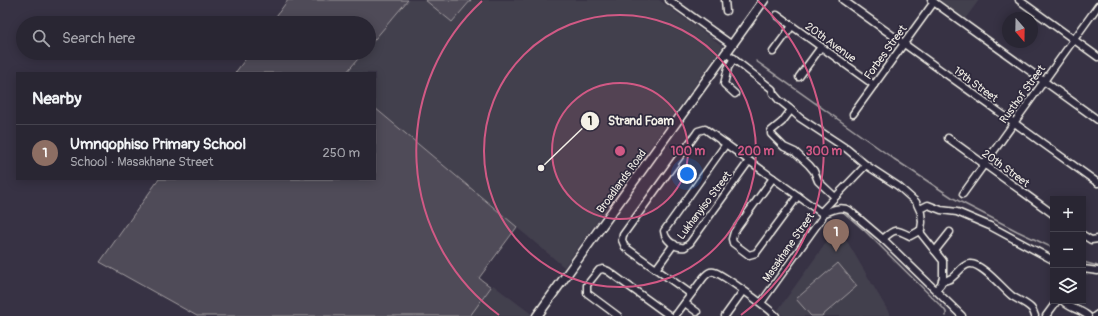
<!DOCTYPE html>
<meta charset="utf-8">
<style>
body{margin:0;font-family:Pangolin,sans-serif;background:#312e3b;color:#f1f3f6}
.controls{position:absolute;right:12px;bottom:12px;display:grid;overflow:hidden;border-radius:0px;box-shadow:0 2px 10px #0003}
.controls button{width:36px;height:36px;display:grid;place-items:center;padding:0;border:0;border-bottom:1px solid #45434e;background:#292633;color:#f1f3f6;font:20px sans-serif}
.compass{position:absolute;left:1002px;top:12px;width:36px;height:36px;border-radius:50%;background:#292633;box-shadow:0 2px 10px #0003;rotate:160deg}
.you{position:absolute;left:687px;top:174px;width:14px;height:14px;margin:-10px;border:3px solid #fff;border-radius:50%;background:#1a73e8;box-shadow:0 0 0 6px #1a73e833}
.badge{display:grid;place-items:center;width:26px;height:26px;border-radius:50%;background:#d93025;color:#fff;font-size:13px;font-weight:700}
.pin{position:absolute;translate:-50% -33px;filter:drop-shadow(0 1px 2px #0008)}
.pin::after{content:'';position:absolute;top:21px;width:14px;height:12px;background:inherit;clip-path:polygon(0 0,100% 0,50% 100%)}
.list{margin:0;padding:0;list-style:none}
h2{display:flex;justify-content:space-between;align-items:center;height:52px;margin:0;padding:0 16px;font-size:17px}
h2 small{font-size:13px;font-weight:400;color:#a5a5ac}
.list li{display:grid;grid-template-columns:26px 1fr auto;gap:12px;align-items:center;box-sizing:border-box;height:56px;padding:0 16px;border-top:1px solid #45434e}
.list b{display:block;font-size:15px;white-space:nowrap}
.list p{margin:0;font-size:13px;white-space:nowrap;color:#a5a5ac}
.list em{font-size:13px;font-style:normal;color:#a5a5ac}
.icon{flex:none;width:22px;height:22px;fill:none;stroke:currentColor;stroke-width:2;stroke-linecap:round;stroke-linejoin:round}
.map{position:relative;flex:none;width:1098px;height:316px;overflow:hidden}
.search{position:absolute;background:#292633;box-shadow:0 2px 10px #0003;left:16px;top:16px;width:360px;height:44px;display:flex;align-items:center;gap:10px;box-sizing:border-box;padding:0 14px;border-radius:22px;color:#a5a5ac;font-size:15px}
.panel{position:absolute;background:#292633;box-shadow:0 2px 10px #0003;left:16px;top:72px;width:360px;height:108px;border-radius:0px}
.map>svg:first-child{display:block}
.built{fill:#433f4e}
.green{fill:#504b59;stroke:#a29ea0}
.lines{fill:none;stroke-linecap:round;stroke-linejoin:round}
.stream{stroke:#a6a2a4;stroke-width:1.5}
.minor-casing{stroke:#f4f1e8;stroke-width:9}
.major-casing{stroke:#f4f1e8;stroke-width:11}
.minor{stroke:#2f2a3d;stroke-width:6}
.major{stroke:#2f2a3d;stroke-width:8}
.ring{fill:none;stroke:#d15985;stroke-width:2}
.labels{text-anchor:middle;stroke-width:3.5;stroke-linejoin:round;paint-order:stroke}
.street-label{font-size:11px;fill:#f4f1e8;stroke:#2f2a3d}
.centre{fill:#d15985;stroke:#2f2a3d;stroke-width:2}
.ring-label{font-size:12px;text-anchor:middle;font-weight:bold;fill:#d15985;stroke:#2f2a3d;stroke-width:3.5;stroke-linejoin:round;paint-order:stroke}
.leader{fill:none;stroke:#f4f1e8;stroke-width:1.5}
.callout-dot{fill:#f4f1e8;stroke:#2f2a3d;stroke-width:1.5}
.mark-label{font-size:12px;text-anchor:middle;font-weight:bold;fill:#111}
.callout-label{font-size:12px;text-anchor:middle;font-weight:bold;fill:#f4f1e8;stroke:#2f2a3d;stroke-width:3.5;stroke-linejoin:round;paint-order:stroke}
</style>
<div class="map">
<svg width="1098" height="316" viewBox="0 0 1098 316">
<rect width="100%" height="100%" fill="#373244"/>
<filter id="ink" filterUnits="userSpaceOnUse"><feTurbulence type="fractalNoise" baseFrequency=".025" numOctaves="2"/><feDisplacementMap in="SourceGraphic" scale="8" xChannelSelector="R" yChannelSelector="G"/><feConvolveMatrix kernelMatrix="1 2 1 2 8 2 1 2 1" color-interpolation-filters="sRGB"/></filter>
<g filter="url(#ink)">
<g class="built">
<path d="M408 0H425L452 22 471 0H659L723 46 564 267 375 108V73H346L363 53H369V46Z"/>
<path d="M939 0H979L965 19Z"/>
<path d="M838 226 891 316H783L778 310Z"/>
<path d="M493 285 534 316H470Z"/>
</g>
<g class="green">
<path d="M288 0H408L369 46V23H271Z"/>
<path d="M425 0H471L452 22Z"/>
<path d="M250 53H363L346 73H235Z"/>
<path d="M375 108 517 227 479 278 491 287 470 316H197L100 262 159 179H375Z"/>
<path d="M838 263 857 286 822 316H811L796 299Z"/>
</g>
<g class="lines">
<g class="stream">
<path d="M756 61 894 159 953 198 1017 231 1053 248"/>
<path d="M842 211 865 231 944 309 946 312V316"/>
<path d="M1083 262 1098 266"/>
</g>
<defs>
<g id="minor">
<path d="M669 0 732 45"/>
<path d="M725 0 726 11"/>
<path d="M843 0 1098 183"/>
<path d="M931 0 1098 120"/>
<path d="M1019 0 1098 57"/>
<path d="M777 15 874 85"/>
<path d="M773 52 792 26"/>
<path d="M726 53 772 89 773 93 779 100 789 108 800 118 847 149 866 165 898 186 916 202 921 213 922 222 921 229 919 231 943 261V277L941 284 936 290"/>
<path d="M734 58 728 68 724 84 735 94"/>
<path d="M799 77 821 47"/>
<path d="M791 110 782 122 771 131V134L784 147 795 152 809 165 814 171 818 181 835 197"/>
<path d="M853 114 934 2"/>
<path d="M948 138 1053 214"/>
<path d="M726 144 664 231C665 240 676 249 685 247L690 243 749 161"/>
<path d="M773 178 734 232 732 239 733 243 749 255 756 253 798 196"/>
<path d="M963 194 1098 6"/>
<path d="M920 209 928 205 941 210 957 212 990 226 1053 260"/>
<path d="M821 212 866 165"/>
<path d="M823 214C831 210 840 206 849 210L883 239 962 316"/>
<path d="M1083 235 1091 240 1098 239"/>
<path d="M883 239C895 228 896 229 910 236L921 230"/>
<path d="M935 251 950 232"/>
<path d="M656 269 674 244"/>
<path d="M1083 269 1098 271"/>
<path d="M942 281C957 280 959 265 970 264 982 263 1003 289 1012 296 1018 300 1026 303 1031 308 1033 310 1034 313 1035 316"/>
<path d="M691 294 625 247 622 240 623 235 696 134 698 131 705 129 823 214 822 218 761 303"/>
<path d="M1063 301C1070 309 1080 309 1088 316"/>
<path d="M685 303 697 312"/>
<path d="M618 316 587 293V285L599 270 603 269 608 271 670 316"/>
<path d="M675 316 704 277C707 274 709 271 714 272 721 273 770 309 776 316"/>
<path d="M725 316 743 291"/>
<path d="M1046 316 1057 301"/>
<path d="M1095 316 1098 314"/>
</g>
<path id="major" d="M537 316 764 0"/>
</defs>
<use href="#minor" class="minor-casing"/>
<use href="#major" class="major-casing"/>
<use href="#minor" class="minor"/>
<use href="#major" class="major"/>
</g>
</g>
<circle cx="620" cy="151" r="68" fill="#d15985" fill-opacity=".12"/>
<g class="ring">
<circle cx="620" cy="151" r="68"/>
<circle cx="620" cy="151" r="136"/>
<path d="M499 315A204 204 0 0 1 482 1M758 1A204 204 0 0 1 741 315"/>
</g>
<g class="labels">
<g class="street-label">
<text transform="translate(831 42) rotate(36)" y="4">20th Avenue</text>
<text transform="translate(885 52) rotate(-54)" y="4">Forbes Street</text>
<text transform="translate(976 84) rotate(36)" y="4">19th Street</text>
<text transform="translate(1022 94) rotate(-54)" y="4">Rusthof Street</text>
<text transform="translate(1006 168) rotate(36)" y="4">20th Street</text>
<text transform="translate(621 181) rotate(-54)" y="4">Broadlands Road</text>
<text transform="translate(704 205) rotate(-53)" y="4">Lukhanyiso Street</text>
<text transform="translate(788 247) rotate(-55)" y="4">Masakhane Street</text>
</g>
</g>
<circle cx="620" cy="151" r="6" class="centre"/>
<g class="ring-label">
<text x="688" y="155">100 m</text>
<text x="756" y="155">200 m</text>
<text x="824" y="155">300 m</text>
</g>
<path class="leader" d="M541 168L590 121"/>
<g class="callout-dot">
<circle cx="541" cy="168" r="4"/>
<circle cx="590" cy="121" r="10"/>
</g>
<g class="mark-label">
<text x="590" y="125">1</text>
</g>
<g class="callout-label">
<text x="641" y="125">Strand Foam</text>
</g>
</svg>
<div class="controls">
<button>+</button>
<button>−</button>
<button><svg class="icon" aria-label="layers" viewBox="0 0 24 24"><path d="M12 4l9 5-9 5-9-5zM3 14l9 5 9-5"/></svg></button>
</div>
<svg class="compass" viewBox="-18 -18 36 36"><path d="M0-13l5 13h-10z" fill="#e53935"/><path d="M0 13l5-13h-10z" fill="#a5a5ac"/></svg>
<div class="you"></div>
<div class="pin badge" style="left:836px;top:252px;background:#8d6e63">1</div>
<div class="search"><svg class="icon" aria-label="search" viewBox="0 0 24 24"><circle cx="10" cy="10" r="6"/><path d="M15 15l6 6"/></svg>Search here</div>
<section class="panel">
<h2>Nearby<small></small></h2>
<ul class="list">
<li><span class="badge" style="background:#8d6e63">1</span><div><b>Umnqophiso Primary School</b><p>School · Masakhane Street</p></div><em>250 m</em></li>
</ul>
</section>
</div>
